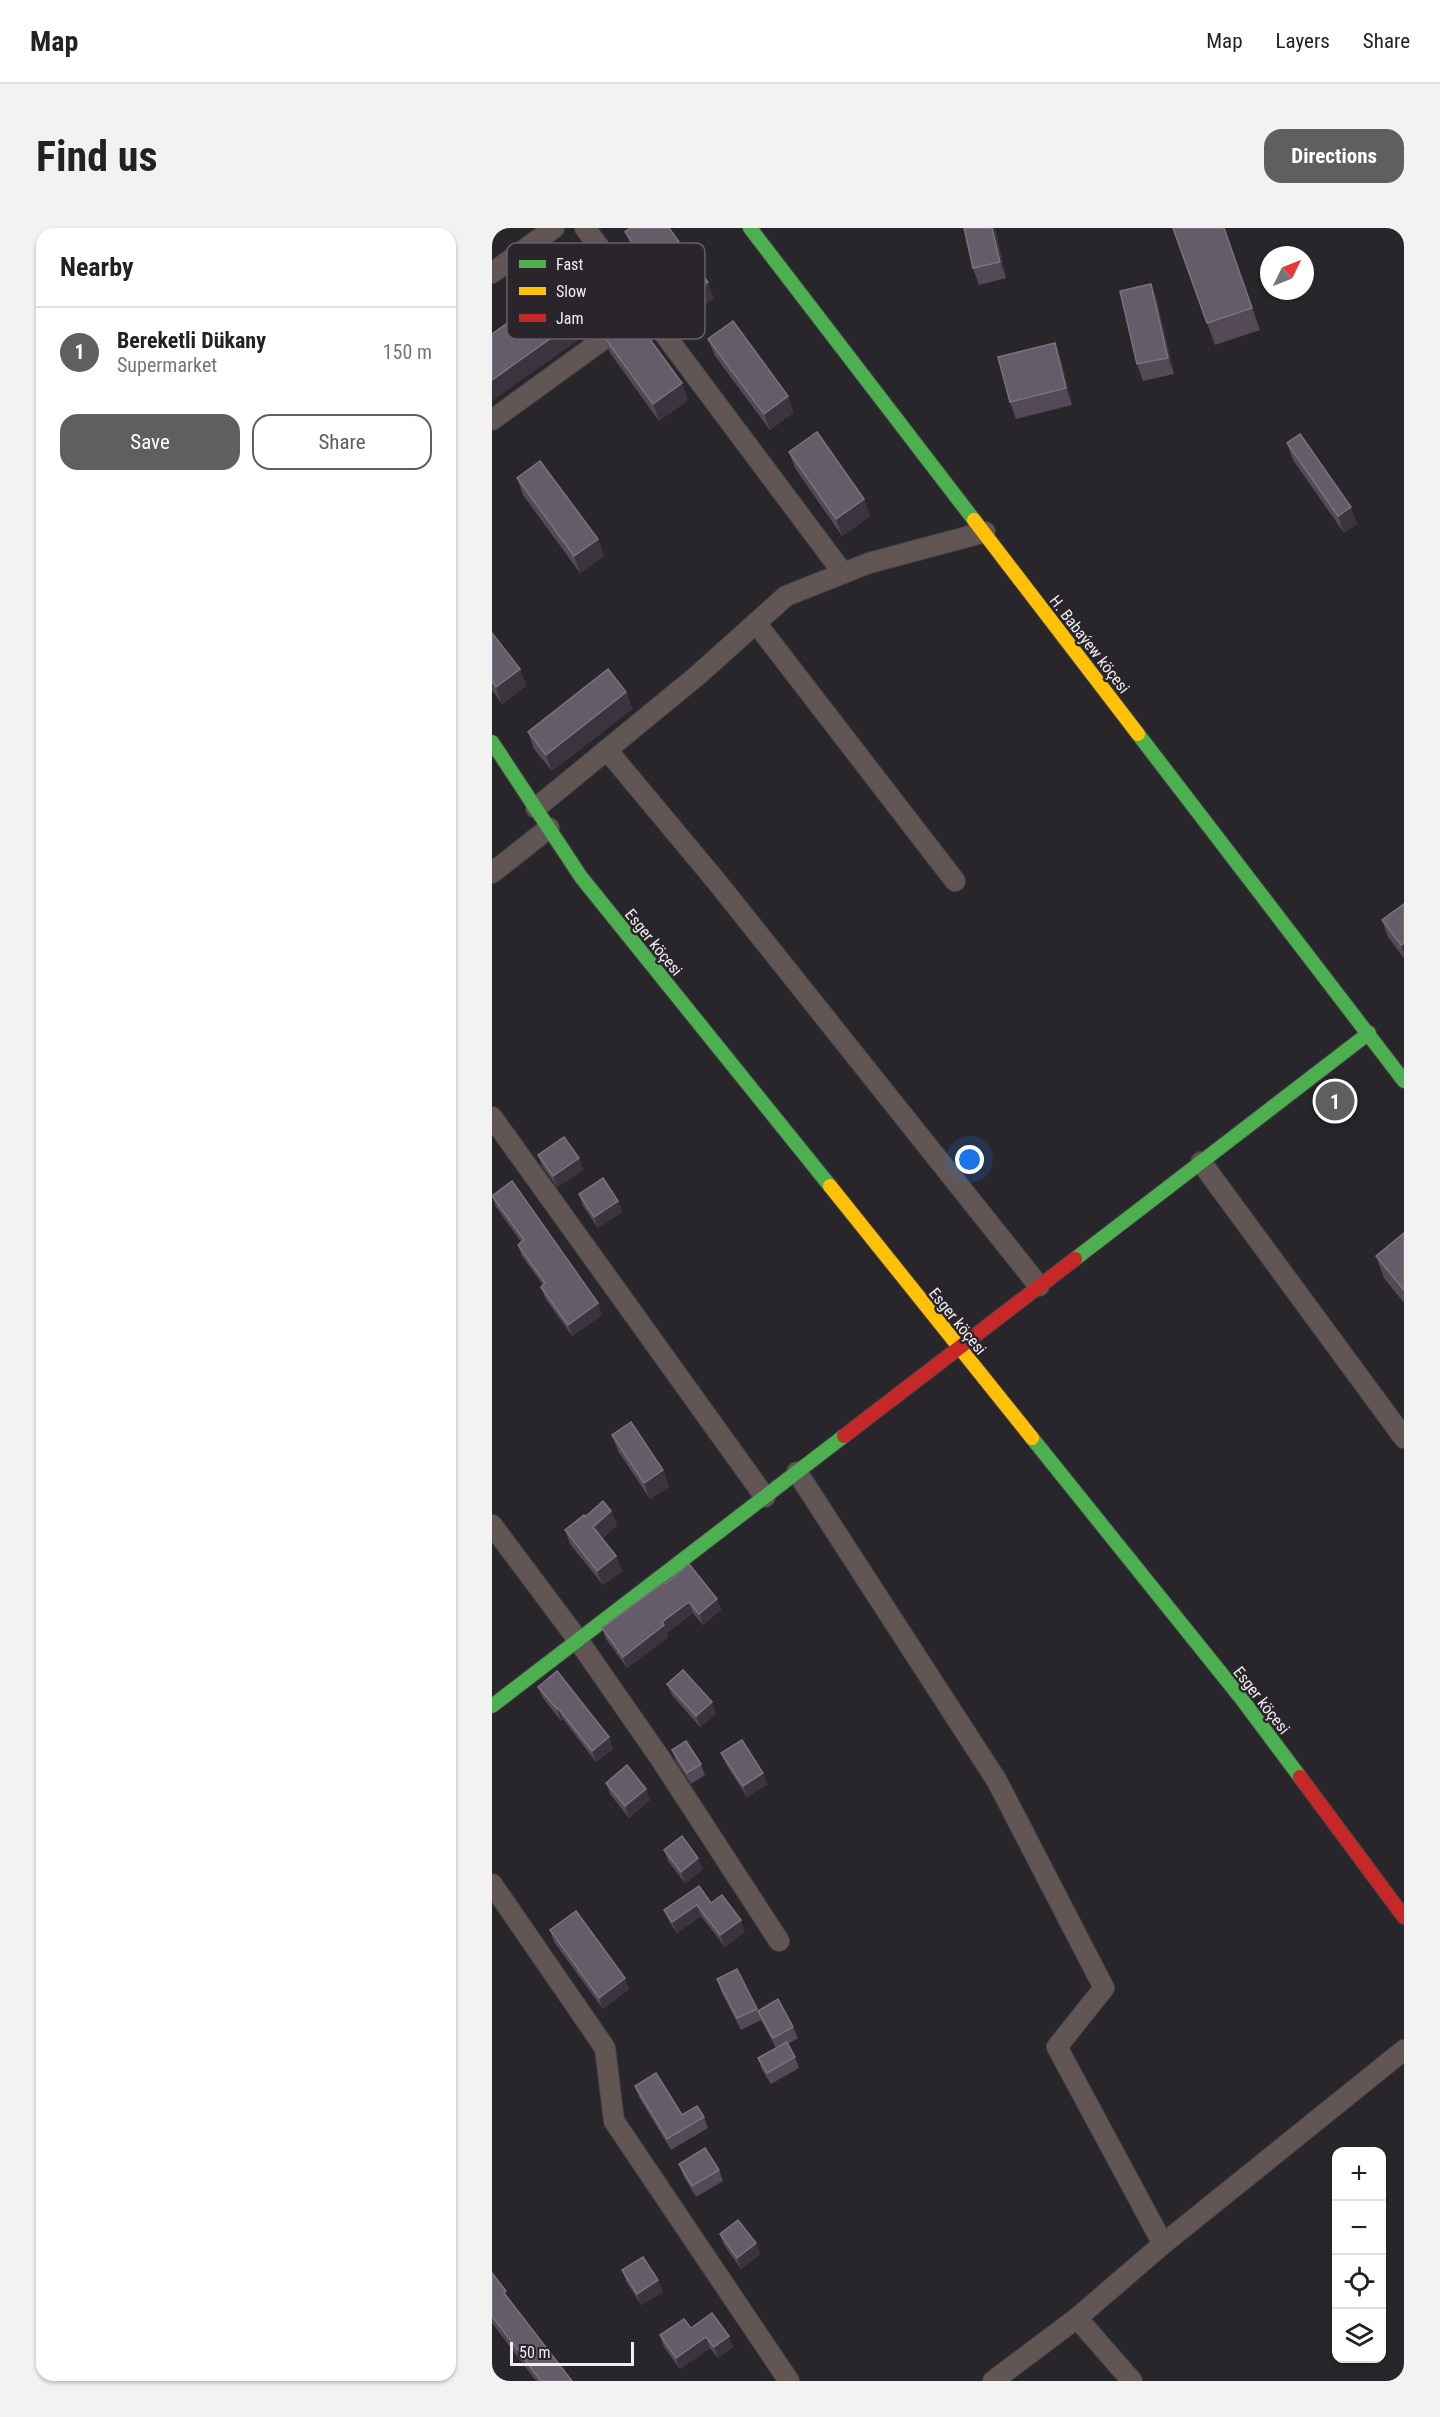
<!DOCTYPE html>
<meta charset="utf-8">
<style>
body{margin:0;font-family:"Roboto Condensed",sans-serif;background:#f2f2f2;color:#222}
.controls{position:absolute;right:18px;bottom:18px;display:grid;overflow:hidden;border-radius:12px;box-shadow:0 2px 4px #0004}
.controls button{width:54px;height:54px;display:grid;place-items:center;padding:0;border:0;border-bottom:2px solid #e0e0e0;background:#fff;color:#222;font:30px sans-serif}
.compass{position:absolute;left:768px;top:18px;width:54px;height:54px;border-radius:50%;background:#fff;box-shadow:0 2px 4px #0004;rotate:47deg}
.scale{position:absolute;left:18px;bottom:15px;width:124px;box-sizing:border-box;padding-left:6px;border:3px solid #efedf0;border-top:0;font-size:16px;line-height:21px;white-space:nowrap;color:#efedf0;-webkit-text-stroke:4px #29252b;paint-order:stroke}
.you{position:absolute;left:478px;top:932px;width:21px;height:21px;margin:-15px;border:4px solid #fff;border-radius:50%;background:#1a73e8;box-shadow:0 0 0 9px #1a73e833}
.badge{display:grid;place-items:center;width:39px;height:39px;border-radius:50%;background:#5f5e60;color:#fff;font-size:20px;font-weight:700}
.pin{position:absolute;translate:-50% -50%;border:3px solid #fff;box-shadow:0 2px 6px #0006}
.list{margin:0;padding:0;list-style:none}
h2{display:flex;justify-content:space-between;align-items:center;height:78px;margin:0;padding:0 24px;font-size:26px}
h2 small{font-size:20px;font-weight:400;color:#767676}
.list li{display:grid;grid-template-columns:39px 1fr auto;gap:18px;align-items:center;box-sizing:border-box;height:90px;padding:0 24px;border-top:2px solid #e0e0e0}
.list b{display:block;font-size:22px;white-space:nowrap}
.list p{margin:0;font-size:20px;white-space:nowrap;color:#767676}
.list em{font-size:20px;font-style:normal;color:#767676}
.actions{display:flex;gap:12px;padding:18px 24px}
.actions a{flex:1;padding:14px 0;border:2px solid #5f5e60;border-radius:18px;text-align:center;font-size:21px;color:#5f5e60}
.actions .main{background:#5f5e60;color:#fff}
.icon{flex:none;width:33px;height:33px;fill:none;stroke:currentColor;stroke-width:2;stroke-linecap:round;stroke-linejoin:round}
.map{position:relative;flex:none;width:912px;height:2153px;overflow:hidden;border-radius:18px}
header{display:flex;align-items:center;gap:36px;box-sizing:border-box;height:84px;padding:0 30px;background:#fff;border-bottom:2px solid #e0e0e0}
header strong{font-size:28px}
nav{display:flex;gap:33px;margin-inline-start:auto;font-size:21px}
.intro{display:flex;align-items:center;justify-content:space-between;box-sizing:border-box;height:144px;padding:0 36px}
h1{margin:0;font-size:42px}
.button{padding:15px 27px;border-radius:18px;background:#5f5e60;color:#fff;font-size:21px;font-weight:700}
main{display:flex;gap:36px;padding:0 36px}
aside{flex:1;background:#fff;border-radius:18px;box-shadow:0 2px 4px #0004}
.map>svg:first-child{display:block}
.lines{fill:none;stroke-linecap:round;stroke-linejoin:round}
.street-casing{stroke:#444345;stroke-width:22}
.fast-casing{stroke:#444345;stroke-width:16}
.slow-casing{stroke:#444345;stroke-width:16}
.jam-casing{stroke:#444345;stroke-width:16}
.street{stroke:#625655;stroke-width:20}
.fast{stroke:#4caf50;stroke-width:14}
.slow{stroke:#ffc107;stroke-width:14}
.jam{stroke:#c62828;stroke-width:14}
.wall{fill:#544a57}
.shaded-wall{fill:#3b343e}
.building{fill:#645c68;stroke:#7a727d;stroke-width:1.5}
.labels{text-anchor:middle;stroke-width:5;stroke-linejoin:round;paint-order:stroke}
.street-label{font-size:16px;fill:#efedf0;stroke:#29252b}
.key{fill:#29252b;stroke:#646166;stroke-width:1.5}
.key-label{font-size:16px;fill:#efedf0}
</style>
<header>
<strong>Map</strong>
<nav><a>Map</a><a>Layers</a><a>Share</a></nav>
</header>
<div class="intro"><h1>Find us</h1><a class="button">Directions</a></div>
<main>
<aside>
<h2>Nearby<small></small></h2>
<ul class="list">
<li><span class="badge">1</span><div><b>Bereketli Dükany</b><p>Supermarket</p></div><em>150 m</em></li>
</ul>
<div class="actions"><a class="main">Save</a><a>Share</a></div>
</aside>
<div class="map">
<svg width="912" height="2153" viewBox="0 0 912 2153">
<rect width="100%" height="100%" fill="#28262a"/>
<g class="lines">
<defs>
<g id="street">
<path d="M93 0 351 345"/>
<path d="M0 45 62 0"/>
<path d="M0 192 134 95"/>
<path d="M264 395 463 653"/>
<path d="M115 522 225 654 547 1058"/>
<path d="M44 580 206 447 294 368 377 335 493 304"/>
<path d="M0 645 57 600"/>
<path d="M0 889 273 1269"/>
<path d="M709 934 912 1210"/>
<path d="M305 1244 505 1553 612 1760 565 1819 671 2016"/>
<path d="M0 1297 86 1412 168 1530 287 1713"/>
<path d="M0 1656 113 1820 122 1893 297 2153"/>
<path d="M585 2090 640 2153"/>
<path d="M501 2153 585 2090 671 2016 912 1822"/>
</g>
<g id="fast">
<path d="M258 0 482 292"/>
<path d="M646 506 912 853"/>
<path d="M0 514 89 649 338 958"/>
<path d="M583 1031 877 805"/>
<path d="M540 1210 749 1470 808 1549"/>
<path d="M0 1478 352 1208"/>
</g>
<g id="slow">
<path d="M482 292 646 506"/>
<path d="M338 958 540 1210"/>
</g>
<g id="jam">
<path d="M352 1208 583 1031"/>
<path d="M808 1549 912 1689"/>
</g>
</defs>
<use href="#street" class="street-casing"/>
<use href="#fast" class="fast-casing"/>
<use href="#slow" class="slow-casing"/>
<use href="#jam" class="jam-casing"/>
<use href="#street" class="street"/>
<use href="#fast" class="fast"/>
<use href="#slow" class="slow"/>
<use href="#jam" class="jam"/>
</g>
<g class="wall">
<path d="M472 0H503L514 50 487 57 481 40Z"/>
<path d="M681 0H732L768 102 723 117Z"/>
<path d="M133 4 222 70 192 92 140 20Z"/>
<path d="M659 56 665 73 682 146 651 153 645 136Z"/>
<path d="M112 109 196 172 167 193 118 125Z"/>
<path d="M216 111 302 184 278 202 223 128Z"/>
<path d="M569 132 580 177 524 191 518 174Z"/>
<path d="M795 215 865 296 852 305 801 232Z"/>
<path d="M297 224 372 271 378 288 350 308 303 240Z"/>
<path d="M25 250 106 311 112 328 88 345 31 267Z"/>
<path d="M0 405 28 441 34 458 10 476 0 462Z"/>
<path d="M134 464 140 481 60 543 42 521 36 504Z"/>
<path d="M912 676V730L896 709 890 692Z"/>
<path d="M46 927 91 942 65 959 50 938Z"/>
<path d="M87 966 126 973 130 984 106 1000 91 978Z"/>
<path d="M0 968 110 1087 80 1108 53 1070 49 1059 51 1057 30 1028 26 1017 29 1014 4 979Z"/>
<path d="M912 1005V1075L892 1050 884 1028Z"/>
<path d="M120 1207 171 1242 177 1259 158 1271 126 1223Z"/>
<path d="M119 1283 125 1298 110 1310 124 1328 130 1343 111 1357 78 1316 73 1302 93 1289Z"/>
<path d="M173 1356 225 1371 229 1382 211 1397 201 1385 175 1405 176 1409 135 1440 114 1411 110 1400Z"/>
<path d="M175 1456 224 1486 208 1499 180 1467Z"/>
<path d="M46 1459 117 1509 121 1521 104 1534 71 1491 69 1493 51 1470Z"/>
<path d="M180 1522 209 1536 213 1547 199 1556 184 1533Z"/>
<path d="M229 1525 276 1556 255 1569 234 1536Z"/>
<path d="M114 1555 158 1572 137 1590 118 1566Z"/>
<path d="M172 1622 211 1641 193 1655 176 1633Z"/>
<path d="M219 1675 253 1703 233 1719 209 1688 185 1705 177 1693 172 1682Z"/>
<path d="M58 1702 137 1761 111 1781 62 1714Z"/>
<path d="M245 1741 266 1783 301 1799 306 1810 296 1816 303 1829 307 1840 279 1856 270 1842 266 1830 284 1820 269 1792 249 1802 229 1763 225 1751Z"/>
<path d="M143 1858 190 1887 212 1889 216 1900 179 1922 147 1869Z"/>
<path d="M187 1936 227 1942 231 1953 204 1969 191 1947Z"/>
<path d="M228 2006 264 2015 268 2026 249 2041 232 2017Z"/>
<path d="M130 2042 166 2052 171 2064 149 2077 134 2053Z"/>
<path d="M0 2045 18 2072 80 2153H44L0 2095Z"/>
<path d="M199 2100 241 2119 226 2130 218 2120 188 2141 172 2119 168 2107Z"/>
</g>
<g class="shaded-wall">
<path d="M500 0H503L514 50 508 34Z"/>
<path d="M216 54 222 70 192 92 186 75Z"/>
<path d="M659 56 665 73 682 146 676 130Z"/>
<path d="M121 66 127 83 0 173V152Z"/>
<path d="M563 115 569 132 580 177 574 160Z"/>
<path d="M190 155 196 172 167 193 161 176Z"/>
<path d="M296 168 302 184 278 202 272 186Z"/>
<path d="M372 271 378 288 350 308 344 291Z"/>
<path d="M859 279 865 296 852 305 846 288Z"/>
<path d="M106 311 112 328 88 345 82 328Z"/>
<path d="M28 441 34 458 10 476 4 459Z"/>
<path d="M134 464 140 481 60 543 54 527Z"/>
<path d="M912 715V726L909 717Z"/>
<path d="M87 930 91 942 65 959 61 948Z"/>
<path d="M126 973 130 984 106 1000 102 989Z"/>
<path d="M106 1075 110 1087 80 1108 76 1097Z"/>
<path d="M171 1242 177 1259 158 1271 152 1255Z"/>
<path d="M119 1283 125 1298 107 1314 101 1299Z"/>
<path d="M124 1328 130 1343 111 1357 105 1343Z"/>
<path d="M225 1371 229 1382 211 1397 207 1386Z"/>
<path d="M197 1374 201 1385 175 1405 176 1409 135 1440 131 1429 170 1394Z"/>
<path d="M220 1474 224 1486 208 1499 204 1488Z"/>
<path d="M66 1480 71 1491 69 1493 65 1481Z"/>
<path d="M117 1509 121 1521 104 1534 100 1523Z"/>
<path d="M271 1545 276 1556 255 1569 251 1558Z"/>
<path d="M154 1561 158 1572 137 1590 133 1578Z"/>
<path d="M206 1630 211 1641 193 1655 189 1644Z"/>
<path d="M205 1677 209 1688 185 1705 180 1694Z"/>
<path d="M249 1692 253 1703 233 1719 228 1707Z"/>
<path d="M133 1750 137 1761 111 1781 107 1770Z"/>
<path d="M264 2015 268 2026 249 2041 245 2030Z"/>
<path d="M166 2052 171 2064 149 2077 145 2066Z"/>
<path d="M237 2108 241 2119 226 2130 222 2119Z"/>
<path d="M214 2109 218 2120 188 2141 184 2130Z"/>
</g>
<g class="building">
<path d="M138 0H177L216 54 186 75 133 4Z"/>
<path d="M472 0H500L508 34 481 40Z"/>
<path d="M681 0H732L760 80 715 95Z"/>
<path d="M99 35 121 66 0 152V106Z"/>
<path d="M659 56 676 130 645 136 628 63Z"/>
<path d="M141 88 190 155 161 176 112 109Z"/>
<path d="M241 93 296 168 272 186 216 111Z"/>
<path d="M563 115 574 160 518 174 506 129Z"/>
<path d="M325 204 372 271 344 291 297 224Z"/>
<path d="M808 206 859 279 846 288 795 215Z"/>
<path d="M48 233 106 311 82 328 25 250Z"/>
<path d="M0 405 28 441 4 459 0 453Z"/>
<path d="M116 441 134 464 54 527 36 504Z"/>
<path d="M912 676V715L909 717 890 692Z"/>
<path d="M72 909 87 930 61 948 46 927Z"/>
<path d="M111 950 126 973 102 989 87 966Z"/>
<path d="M20 953 106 1075 76 1097 49 1059 53 1055 26 1017 32 1012 0 968Z"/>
<path d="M912 1005V1062L884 1028Z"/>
<path d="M139 1194 171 1242 152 1255 120 1207Z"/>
<path d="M111 1273 119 1283 101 1299 124 1328 105 1343 73 1302 92 1287 93 1289Z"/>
<path d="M197 1336 225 1371 207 1386 197 1374 170 1394 172 1397 131 1429 110 1400 172 1354 173 1356Z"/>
<path d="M191 1442 220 1474 204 1488 175 1456Z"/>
<path d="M65 1443 117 1509 100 1523 66 1480 65 1481 46 1459Z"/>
<path d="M250 1512 271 1545 251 1558 229 1525Z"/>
<path d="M194 1513 209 1536 195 1545 180 1522Z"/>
<path d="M135 1537 154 1561 133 1578 114 1555Z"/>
<path d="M190 1608 206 1630 189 1644 172 1622Z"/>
<path d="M207 1658 219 1675 230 1667 249 1692 228 1707 205 1677 180 1694 172 1682Z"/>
<path d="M84 1683 133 1750 107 1770 58 1702Z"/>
<path d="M245 1741 265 1781 245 1790 225 1751Z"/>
<path d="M286 1771 301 1799 281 1810 266 1783Z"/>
<path d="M295 1814 303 1829 275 1845 266 1830Z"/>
<path d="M164 1845 190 1887 205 1878 212 1889 175 1911 143 1858Z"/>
<path d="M213 1920 227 1942 200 1958 187 1936Z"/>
<path d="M246 1992 264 2015 245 2030 228 2006Z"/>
<path d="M151 2029 166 2052 145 2066 130 2042Z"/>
<path d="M0 2045 14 2063 12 2065 80 2153H49L0 2088Z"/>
<path d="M220 2085 237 2108 222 2119 214 2109 184 2130 168 2107 192 2091 199 2100Z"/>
</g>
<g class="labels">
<g class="street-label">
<text transform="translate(598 416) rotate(52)" y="6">H. Babaýew köçesi</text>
<text transform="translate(162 714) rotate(51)" y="6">Esger köçesi</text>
<text transform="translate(466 1093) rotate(51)" y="6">Esger köçesi</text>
<text transform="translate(770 1472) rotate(52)" y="6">Esger köçesi</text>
</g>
</g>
<rect x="15" y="15" width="198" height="96" rx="9" class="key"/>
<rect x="27" y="32" width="27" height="8" fill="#4caf50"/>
<rect x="27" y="59" width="27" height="8" fill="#ffc107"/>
<rect x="27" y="86" width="27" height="8" fill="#c62828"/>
<g class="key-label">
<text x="64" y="42">Fast</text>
<text x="64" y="69">Slow</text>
<text x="64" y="96">Jam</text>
</g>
</svg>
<div class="controls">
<button>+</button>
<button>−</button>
<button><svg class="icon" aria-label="locate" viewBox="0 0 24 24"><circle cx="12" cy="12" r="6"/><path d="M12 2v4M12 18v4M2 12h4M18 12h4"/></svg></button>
<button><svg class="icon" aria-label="layers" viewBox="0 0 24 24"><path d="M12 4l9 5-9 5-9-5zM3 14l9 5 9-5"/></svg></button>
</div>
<svg class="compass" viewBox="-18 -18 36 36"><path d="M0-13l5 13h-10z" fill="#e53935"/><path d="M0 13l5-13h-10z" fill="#767676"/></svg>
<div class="scale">50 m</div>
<div class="you"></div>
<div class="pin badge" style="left:843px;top:873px">1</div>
</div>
</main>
